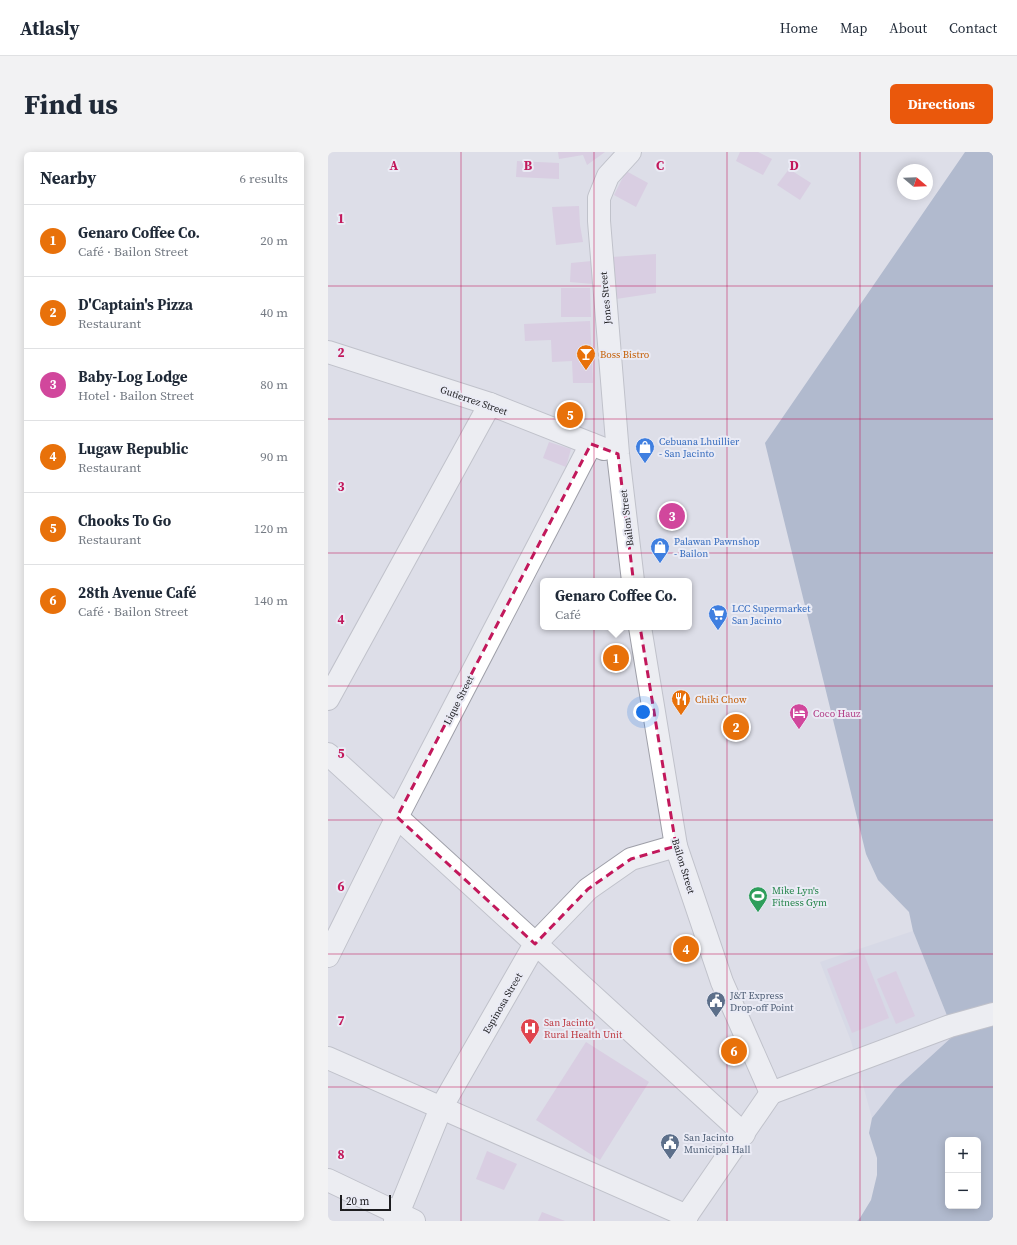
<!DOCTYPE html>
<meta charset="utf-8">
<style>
body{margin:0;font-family:"Source Serif 4",serif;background:#f2f2f3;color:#1f2937}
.controls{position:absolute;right:12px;bottom:12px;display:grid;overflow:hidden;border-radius:6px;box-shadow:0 2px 10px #0003}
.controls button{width:36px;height:36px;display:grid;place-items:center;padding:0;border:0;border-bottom:1px solid #e0e1e3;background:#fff;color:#1f2937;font:20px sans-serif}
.compass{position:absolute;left:569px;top:12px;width:36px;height:36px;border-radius:50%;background:#fff;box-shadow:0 2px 10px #0003;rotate:109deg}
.scale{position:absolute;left:12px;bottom:10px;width:51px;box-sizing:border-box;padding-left:4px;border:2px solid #1d1d20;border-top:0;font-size:11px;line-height:14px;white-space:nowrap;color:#1d1d20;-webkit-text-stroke:3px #eaebf5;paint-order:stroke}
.you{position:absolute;left:315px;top:560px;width:14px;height:14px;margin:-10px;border:3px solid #fff;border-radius:50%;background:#1a73e8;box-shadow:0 0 0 6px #1a73e833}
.badge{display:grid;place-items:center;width:26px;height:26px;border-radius:50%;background:#ea580c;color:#fff;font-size:13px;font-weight:700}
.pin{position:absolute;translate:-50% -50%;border:2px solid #fff;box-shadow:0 1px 4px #0006}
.popup{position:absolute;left:212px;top:426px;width:152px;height:52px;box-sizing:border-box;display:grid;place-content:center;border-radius:6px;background:#fff;filter:drop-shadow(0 1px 3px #0005);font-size:13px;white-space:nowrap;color:#747a83}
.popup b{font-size:15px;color:#1f2937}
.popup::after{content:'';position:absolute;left:50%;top:100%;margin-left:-8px;border:8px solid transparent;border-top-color:#fff}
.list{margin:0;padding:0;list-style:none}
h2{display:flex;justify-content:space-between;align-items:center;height:52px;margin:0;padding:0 16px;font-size:17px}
h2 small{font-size:13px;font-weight:400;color:#747a83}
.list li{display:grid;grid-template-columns:26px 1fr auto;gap:12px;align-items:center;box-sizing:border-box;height:72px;padding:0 16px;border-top:1px solid #e0e1e3}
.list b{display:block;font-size:15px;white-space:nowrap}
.list p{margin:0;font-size:13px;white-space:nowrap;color:#747a83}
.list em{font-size:13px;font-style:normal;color:#747a83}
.map{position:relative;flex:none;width:665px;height:1069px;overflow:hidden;border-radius:6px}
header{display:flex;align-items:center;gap:24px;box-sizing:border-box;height:56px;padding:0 20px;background:#fff;border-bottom:1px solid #e0e1e3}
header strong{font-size:19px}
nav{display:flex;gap:22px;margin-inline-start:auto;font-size:14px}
.intro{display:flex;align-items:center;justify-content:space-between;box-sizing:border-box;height:96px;padding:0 24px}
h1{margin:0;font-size:28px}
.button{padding:10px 18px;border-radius:6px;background:#ea580c;color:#fff;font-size:14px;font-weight:700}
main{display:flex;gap:24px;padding:0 24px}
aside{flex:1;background:#fff;border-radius:6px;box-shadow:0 2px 10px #0003}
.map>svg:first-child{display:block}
.built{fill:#d1d2e4}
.water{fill:#7d8eaf;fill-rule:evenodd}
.building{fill:#d5badb}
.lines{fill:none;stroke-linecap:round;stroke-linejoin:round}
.minor-casing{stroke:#9e9fa8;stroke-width:24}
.major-casing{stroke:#9e9fa8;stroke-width:24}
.minor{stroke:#fff;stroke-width:22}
.major{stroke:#fff;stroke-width:22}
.marked{fill:none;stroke:#c2185b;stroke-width:3;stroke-dasharray:8 5;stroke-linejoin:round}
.grid{fill:none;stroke:#c2185b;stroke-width:1;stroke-opacity:0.55}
.labels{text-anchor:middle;stroke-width:4;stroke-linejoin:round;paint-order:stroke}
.street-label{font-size:10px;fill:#1d1d20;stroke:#eaebf5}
.food-label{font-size:10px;fill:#c56008;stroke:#eaebf5;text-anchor:start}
.shop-label{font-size:10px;fill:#366cbe;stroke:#eaebf5;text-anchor:start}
.hotel-label{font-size:10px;fill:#b23c85;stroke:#eaebf5;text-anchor:start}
.leisure-label{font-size:10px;fill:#27864d;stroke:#eaebf5;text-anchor:start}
.service-label{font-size:10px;fill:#4e5e75;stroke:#eaebf5;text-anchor:start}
.health-label{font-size:10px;fill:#be3a42;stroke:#eaebf5;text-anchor:start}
.grid-label{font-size:13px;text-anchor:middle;font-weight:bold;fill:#c2185b;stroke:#eaebf5;stroke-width:4;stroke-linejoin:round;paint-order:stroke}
</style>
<header>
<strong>Atlasly</strong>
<nav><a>Home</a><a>Map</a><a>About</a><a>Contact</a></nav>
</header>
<div class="intro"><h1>Find us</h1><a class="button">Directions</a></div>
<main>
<aside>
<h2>Nearby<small>6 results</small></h2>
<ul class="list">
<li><span class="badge" style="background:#e8710a">1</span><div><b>Genaro Coffee Co.</b><p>Café · Bailon Street</p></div><em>20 m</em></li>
<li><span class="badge" style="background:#e8710a">2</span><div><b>D'Captain's Pizza</b><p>Restaurant</p></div><em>40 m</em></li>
<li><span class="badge" style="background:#d1479c">3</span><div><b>Baby-Log Lodge</b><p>Hotel · Bailon Street</p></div><em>80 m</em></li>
<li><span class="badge" style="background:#e8710a">4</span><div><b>Lugaw Republic</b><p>Restaurant</p></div><em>90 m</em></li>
<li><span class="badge" style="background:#e8710a">5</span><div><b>Chooks To Go</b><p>Restaurant</p></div><em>120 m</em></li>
<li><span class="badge" style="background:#e8710a">6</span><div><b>28th Avenue Café</b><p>Café · Bailon Street</p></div><em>140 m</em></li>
</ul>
</aside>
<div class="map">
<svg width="665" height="1069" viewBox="0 0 665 1069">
<rect width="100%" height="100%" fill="#dddee8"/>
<path class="built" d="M585 779 618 861 625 884 567 937 544 966 523 889 492 810Z"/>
<path class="water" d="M637 0H665V1069H529L532 1066 543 1048 549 1023V1006L541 981 544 966 567 937 625 884 618 861 585 779 581 760 550 728 538 702 437 291ZM620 988H650V1054H620Z"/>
<g class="building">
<path d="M230 0H277L259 13 255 3 231 7Z"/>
<path d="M412 0H430L444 7 435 23 408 9Z"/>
<path d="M189 9 231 11V27L188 25Z"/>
<path d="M461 17 483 31 472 48 449 33Z"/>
<path d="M298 19 320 31 308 55 286 43Z"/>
<path d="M251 54 252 73 255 90 228 93 224 55Z"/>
<path d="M328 102V141L288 147 284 105Z"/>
<path d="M264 109 265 132 242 130 243 111Z"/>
<path d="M233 136H262L263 165H233Z"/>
<path d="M262 169 265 231H245L244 209 224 210 223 188 197 189 196 172Z"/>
<path d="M221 290 243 297 238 315 215 306Z"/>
<path d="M536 802 561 866 524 881 499 817Z"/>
<path d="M568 819 587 864 568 872 549 827Z"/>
<path d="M258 890 321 930 272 1008 208 968Z"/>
<path d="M159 999 189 1012 176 1038 148 1027Z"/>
<path d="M214 1060 237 1069H210Z"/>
</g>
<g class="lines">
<defs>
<g id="minor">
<path d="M0 200 162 252 276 297"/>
<path d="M0 547 162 252"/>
<path d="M0 602 416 982"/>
<path d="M0 804 69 665 263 292"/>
<path d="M0 906 359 1064"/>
<path d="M0 1028 86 1069"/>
<path d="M67 1069 113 956 207 792 260 737 303 707 348 694"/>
</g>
<g id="major">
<path d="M302 0 280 24 271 46V69L290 302 305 429"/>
<path d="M312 475 348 694 394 830 443 941"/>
<path d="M443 941 622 874 665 862"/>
<path d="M355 1069 443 941"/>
</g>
</defs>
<use href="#minor" class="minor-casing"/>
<use href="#major" class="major-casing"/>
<use href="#minor" class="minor"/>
<use href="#major" class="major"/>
</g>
<path d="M0 0H665V1069H0ZM263 292 290 302 308 450 348 694 303 707 260 737 207 792 69 665Z" fill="#dddee8" fill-opacity=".55" fill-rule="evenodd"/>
<path class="marked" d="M263 292 290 302 308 450 348 694 303 707 260 737 207 792 69 665Z"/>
<path class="grid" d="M133 0V1069M266 0V1069M399 0V1069M532 0V1069M0 134H665M0 267H665M0 401H665M0 534H665M0 668H665M0 802H665M0 935H665"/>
<defs>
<symbol id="bar-pin" viewBox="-11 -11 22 30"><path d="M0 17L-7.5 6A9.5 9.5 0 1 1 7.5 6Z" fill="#e8710a" stroke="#eaebf5"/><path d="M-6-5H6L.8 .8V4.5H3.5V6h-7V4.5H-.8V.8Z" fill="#fff"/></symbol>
<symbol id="shop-pin" viewBox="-11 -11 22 30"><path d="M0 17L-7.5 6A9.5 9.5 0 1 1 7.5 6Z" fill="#3f7fe0" stroke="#eaebf5"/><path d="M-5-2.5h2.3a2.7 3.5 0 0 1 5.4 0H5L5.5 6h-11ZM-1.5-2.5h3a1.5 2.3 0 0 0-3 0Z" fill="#fff"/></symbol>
<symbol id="supermarket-pin" viewBox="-11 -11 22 30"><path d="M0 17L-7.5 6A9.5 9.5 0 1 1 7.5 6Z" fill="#3f7fe0" stroke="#eaebf5"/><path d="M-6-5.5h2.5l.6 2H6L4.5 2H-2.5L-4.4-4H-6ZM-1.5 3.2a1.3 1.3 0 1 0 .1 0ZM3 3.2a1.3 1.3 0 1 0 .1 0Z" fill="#fff"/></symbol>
<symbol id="restaurant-pin" viewBox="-11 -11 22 30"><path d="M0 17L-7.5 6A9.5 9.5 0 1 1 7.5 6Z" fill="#e8710a" stroke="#eaebf5"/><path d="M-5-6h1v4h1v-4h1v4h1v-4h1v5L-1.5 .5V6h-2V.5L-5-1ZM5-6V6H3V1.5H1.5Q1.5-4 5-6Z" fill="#fff"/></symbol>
<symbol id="hotel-pin" viewBox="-11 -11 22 30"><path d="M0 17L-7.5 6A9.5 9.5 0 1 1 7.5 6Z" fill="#d1479c" stroke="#eaebf5"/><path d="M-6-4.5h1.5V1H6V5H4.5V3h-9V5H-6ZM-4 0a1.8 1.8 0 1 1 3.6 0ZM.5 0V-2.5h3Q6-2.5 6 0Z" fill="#fff"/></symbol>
<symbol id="stadium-pin" viewBox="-11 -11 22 30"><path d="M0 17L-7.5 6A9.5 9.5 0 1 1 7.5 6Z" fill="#2e9e5b" stroke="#eaebf5"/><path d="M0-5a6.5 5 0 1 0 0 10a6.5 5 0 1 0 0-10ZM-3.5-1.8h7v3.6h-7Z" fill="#fff"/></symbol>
<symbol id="civic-pin" viewBox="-11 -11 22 30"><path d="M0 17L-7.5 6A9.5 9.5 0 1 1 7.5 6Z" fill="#5c6f8a" stroke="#eaebf5"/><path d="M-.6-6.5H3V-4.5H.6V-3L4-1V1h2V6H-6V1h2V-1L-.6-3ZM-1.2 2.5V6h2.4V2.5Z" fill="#fff"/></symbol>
<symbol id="hospital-pin" viewBox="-11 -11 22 30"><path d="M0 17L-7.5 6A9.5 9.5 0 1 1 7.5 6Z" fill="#e0444e" stroke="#eaebf5"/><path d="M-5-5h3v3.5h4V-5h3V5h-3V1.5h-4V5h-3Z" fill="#fff"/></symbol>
</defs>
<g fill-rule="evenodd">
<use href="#bar-pin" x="247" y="191" width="22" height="30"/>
<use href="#shop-pin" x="306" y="284" width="22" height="30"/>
<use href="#shop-pin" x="321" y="384" width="22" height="30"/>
<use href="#supermarket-pin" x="379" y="451" width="22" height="30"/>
<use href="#restaurant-pin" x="342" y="536" width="22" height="30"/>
<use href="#hotel-pin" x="460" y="550" width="22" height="30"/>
<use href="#stadium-pin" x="419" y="733" width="22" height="30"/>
<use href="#civic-pin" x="377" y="838" width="22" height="30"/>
<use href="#hospital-pin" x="191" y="865" width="22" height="30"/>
<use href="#civic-pin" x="331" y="980" width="22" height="30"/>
</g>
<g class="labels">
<g class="street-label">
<text transform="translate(277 146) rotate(-95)" y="4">Jones Street</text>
<text transform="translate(146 248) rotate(19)" y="4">Gutierrez Street</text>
<text transform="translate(298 366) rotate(-97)" y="4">Bailon Street</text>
<text transform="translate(130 548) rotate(-63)" y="4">Lique Street</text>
<text transform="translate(356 714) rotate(73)" y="4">Bailon Street</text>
<text transform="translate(174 851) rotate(-60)" y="4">Espinosa Street</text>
</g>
<g class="food-label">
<text x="272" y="206">Boss Bistro</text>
<text x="367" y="551">Chiki Chow</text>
</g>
<g class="shop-label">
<text x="331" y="293">Cebuana Lhuillier<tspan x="331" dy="12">- San Jacinto</tspan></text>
<text x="346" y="393">Palawan Pawnshop<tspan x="346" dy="12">- Bailon</tspan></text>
<text x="404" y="460">LCC Supermarket<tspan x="404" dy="12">San Jacinto</tspan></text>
</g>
<g class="hotel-label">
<text x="485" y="565">Coco Hauz</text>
</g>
<g class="leisure-label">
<text x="444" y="742">Mike Lyn's<tspan x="444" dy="12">Fitness Gym</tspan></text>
</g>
<g class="service-label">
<text x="402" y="847">J&amp;T Express<tspan x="402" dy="12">Drop-off Point</tspan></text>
<text x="356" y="989">San Jacinto<tspan x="356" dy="12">Municipal Hall</tspan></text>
</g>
<g class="health-label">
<text x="216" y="874">San Jacinto<tspan x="216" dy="12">Rural Health Unit</tspan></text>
</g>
</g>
<g class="grid-label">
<text x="66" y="18">A</text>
<text x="200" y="18">B</text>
<text x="332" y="18">C</text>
<text x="466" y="18">D</text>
<text x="13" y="71">1</text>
<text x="13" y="205">2</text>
<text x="13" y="339">3</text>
<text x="13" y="472">4</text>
<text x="13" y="606">5</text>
<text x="13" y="739">6</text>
<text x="13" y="873">7</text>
<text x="13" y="1007">8</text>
</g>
</svg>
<div class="controls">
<button>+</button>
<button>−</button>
</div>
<svg class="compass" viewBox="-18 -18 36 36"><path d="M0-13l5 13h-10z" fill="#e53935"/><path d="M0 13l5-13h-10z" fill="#747a83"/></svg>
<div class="scale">20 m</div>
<div class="you"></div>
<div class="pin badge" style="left:288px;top:506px;background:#e8710a">1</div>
<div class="popup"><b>Genaro Coffee Co.</b>Café</div>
<div class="pin badge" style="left:408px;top:575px;background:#e8710a">2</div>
<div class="pin badge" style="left:344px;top:364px;background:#d1479c">3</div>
<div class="pin badge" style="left:358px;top:797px;background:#e8710a">4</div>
<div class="pin badge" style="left:242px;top:263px;background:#e8710a">5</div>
<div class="pin badge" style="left:406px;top:899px;background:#e8710a">6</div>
</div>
</main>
